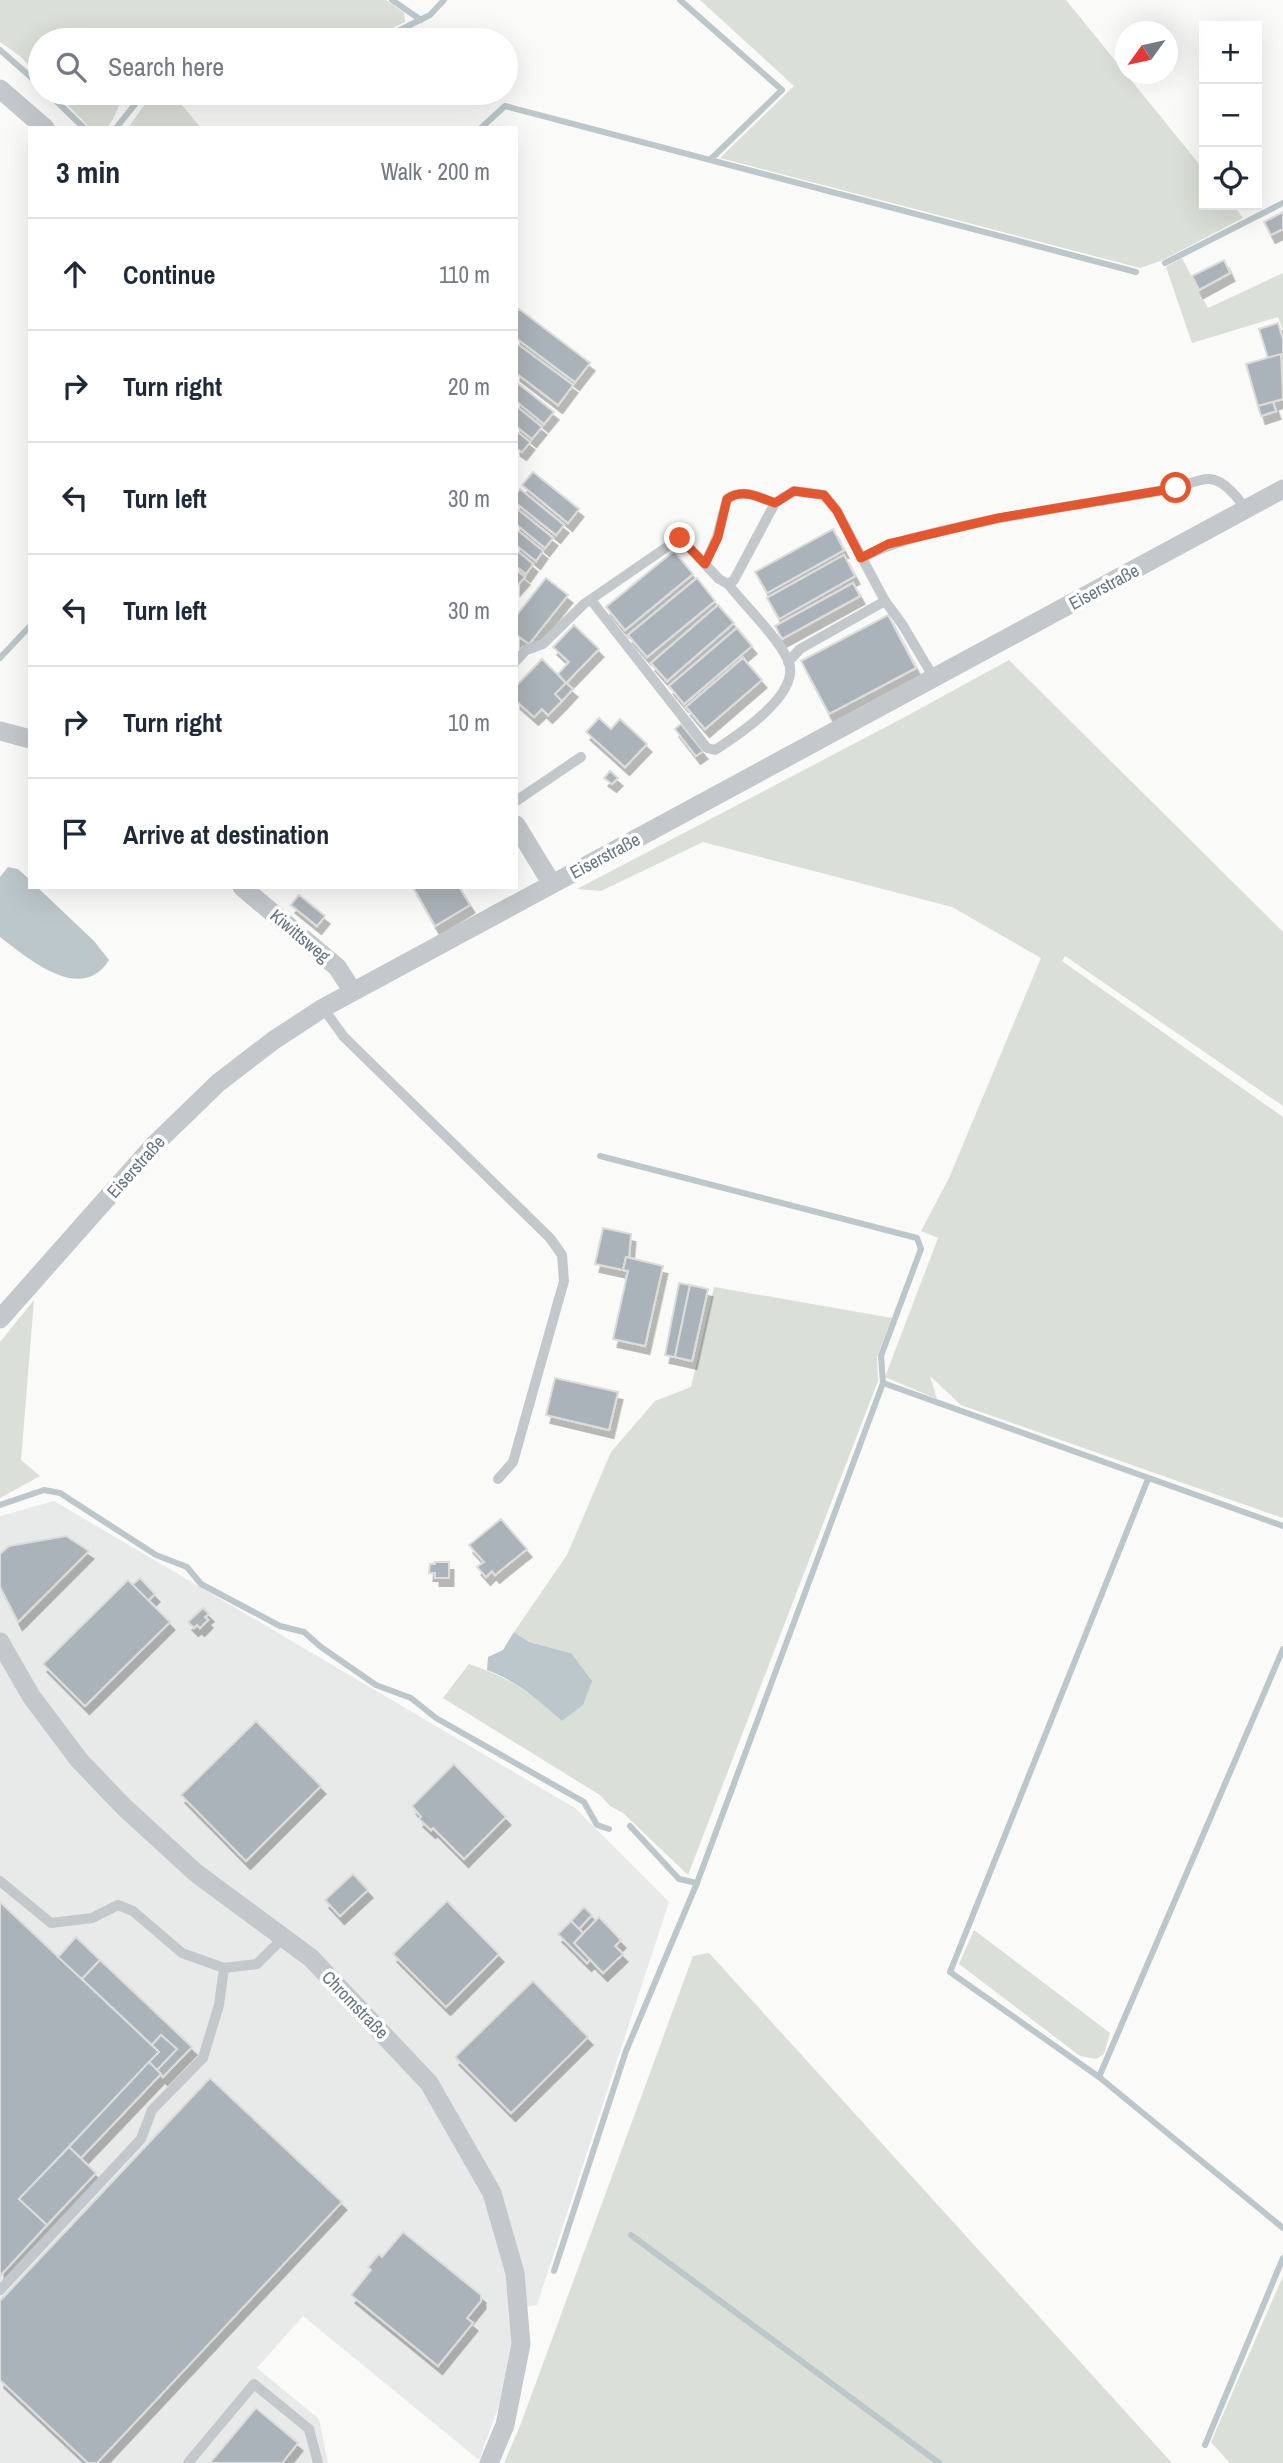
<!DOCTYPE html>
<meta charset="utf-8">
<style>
body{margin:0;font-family:"Archivo Narrow",sans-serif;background:#f2f2f3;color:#1f2937}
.controls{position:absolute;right:21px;top:21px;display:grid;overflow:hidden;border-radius:0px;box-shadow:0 7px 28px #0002}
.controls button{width:63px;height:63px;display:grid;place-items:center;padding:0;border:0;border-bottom:2px solid #e0e1e3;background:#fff;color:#1f2937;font:35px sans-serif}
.compass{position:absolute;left:1115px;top:21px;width:63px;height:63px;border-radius:50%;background:#fff;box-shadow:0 7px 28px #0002;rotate:237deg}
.stop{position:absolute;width:21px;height:21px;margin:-16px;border:5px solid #e4572e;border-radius:50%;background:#fff}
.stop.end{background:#e4572e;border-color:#fff;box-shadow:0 2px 7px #0008}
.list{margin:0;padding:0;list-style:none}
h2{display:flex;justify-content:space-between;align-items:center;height:91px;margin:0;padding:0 28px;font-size:30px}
h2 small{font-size:23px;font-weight:400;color:#747a83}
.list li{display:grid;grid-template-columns:46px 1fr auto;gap:21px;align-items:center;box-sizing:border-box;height:112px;padding:0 28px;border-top:2px solid #e0e1e3}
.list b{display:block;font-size:26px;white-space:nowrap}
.list em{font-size:23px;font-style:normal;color:#747a83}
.icon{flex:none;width:38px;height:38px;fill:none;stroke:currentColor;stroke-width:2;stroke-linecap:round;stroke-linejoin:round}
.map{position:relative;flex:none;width:1283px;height:2463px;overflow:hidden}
.search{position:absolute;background:#fff;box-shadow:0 7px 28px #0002;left:28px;top:28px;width:490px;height:77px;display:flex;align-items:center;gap:18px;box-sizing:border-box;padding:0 24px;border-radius:38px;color:#747a83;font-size:26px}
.panel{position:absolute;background:#fff;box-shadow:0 7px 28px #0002;left:28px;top:126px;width:490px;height:763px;border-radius:0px}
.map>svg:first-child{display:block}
.built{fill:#e8e9e9}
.green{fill:#dadfd7}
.water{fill:#bbc7cb}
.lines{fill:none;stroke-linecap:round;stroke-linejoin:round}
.stream{stroke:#bbc7cb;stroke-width:6}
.building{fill:#aab3b9;stroke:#dcdcda;stroke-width:2;filter:url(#shadow)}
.lane{stroke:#c3c8cc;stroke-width:10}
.street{stroke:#c3c8cc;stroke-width:19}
.route{stroke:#e4572e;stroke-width:9}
.labels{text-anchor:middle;stroke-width:7;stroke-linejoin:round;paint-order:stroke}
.street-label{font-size:18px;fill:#657683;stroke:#fff}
</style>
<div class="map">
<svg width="1283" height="2463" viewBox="0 0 1283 2463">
<defs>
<filter id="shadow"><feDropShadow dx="4.5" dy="8" stdDeviation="0" flood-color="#0004"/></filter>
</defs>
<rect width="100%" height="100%" fill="#fafaf8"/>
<path class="built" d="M54 1501 575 1808 669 1902 537 2305 511 2310 512 2354 501 2400 479 2460 303 2316 257 2368 319 2419 328 2463H0V1516Z"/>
<g class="green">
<path d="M0 0H386L404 13 405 22 366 40H40V77L21 57 0 42Z"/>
<path d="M700 0H1066L1204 170V205H1233L1243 218 1163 260 1140 268 720 158 794 86Z"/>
<path d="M56 93H125C118 105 116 117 107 128H90Z"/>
<path d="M172 93 201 128H128L150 97Z"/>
<path d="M1182 258 1208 308 1283 273V331L1278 317 1192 343 1166 267Z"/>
<path d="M1009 660 1283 932V1106L1065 956 1062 961 1283 1117V1518L961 1405 930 1376 937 1399 885 1377 938 1238 921 1231 949 1178 1041 958 952 907 703 842 601 891 577 889 903 718Z"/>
<path d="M714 1287 892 1318 877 1357 878 1381 688 1875 623 1813 610 1806 600 1795 443 1698 469 1664C512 1679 528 1691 562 1721L571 1653 529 1642 514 1632 567 1555 611 1452 655 1401 691 1387Z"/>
<path d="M34 1300 21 1460 40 1476 0 1498V1342Z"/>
<path d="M974 1930 1110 2033 1104 2054 1096 2059 1080 2056 959 1964Z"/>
<path d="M709 1953 1172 2463H504L520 2426 693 1956Z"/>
<path d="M1283 2276V2463H1230L1211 2442Z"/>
</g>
<g class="water">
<path d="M8 867 18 869 30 880V887H37L94 941 109 960C81 1005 28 958 0 937V877Z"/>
<path d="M514 1632 529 1642 571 1653 592 1681 583 1705 562 1721C538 1700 517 1681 487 1670L488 1657 503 1650Z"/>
</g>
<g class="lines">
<g class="stream">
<path d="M392 0 421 20"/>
<path d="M680 0 782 90 712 158"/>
<path d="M380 40 430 15 444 0"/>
<path d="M0 50 40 85"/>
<path d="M48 93 84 128"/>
<path d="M116 128 144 93"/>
<path d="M481 128 505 106 1136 272"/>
<path d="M1165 263 1283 203"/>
<path d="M0 658 30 626"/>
<path d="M883 1383 1283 1526"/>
<path d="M1148 1479 950 1972 1099 2077 1283 2228"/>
<path d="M0 1505 44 1490 60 1493 156 1555 187 1567 201 1584 280 1626 304 1632 321 1647 376 1685 411 1698 436 1718 584 1802 597 1825 609 1829"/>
<path d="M630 1826 679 1879 697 1883"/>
<path d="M1099 2077 1283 1649"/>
<path d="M631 2235 939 2463"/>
<path d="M554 2271 626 2051 697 1883 883 1383 881 1356 921 1249 917 1238 600 1156"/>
<path d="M1205 2445 1283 2258"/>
</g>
</g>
<g class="building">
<path d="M1283 212V229L1271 235 1264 222Z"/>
<path d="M1224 260 1230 273 1199 290 1192 276Z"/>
<path d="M519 309 590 363 575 382 516 338V312Z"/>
<path d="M1278 323 1283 339V354L1268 358 1259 329Z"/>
<path d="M516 343 573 385 558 405 516 373Z"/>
<path d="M1281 354 1283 399 1258 406 1246 364Z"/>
<path d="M516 382 554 412 544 424 516 401Z"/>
<path d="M1273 402 1276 411 1261 416 1258 406Z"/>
<path d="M516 406 542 427 532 439 516 426Z"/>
<path d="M516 431 530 442 522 452 516 448Z"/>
<path d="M533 472 579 509 568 523 522 485Z"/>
<path d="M520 489 564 525 556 535 516 503V494Z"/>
<path d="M516 508 553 538 545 548 516 524Z"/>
<path d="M516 529 543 551 536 561 516 545Z"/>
<path d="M833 529 844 550 767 593 755 572Z"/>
<path d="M516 550 533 564 526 574 516 566Z"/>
<path d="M674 551 693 574 625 630 606 607Z"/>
<path d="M844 555 855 576 779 619 767 598Z"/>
<path d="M516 570 525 577 516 587Z"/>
<path d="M546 578 568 595 529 644 518 636 516 639V616Z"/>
<path d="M697 578 715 601 647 657 628 635Z"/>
<path d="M853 583 860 596 782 639 775 626Z"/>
<path d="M718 605 734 623 667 681 651 663Z"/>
<path d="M888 615 916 668 829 714 801 661Z"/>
<path d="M574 625 599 649 566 683 558 674 569 662 553 647Z"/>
<path d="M737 628 752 646 684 704 669 686Z"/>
<path d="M743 658 762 680 705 729 686 707Z"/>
<path d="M542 659 566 683 555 694 562 701 548 715 542 709 534 717 516 701V686Z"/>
<path d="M566 683 573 689 562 701 555 694Z"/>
<path d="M599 718 611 729 620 719 647 744 625 767 586 732Z"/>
<path d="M681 724 703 751 696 756 675 729Z"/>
<path d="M610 771 618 778 612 784 604 778Z"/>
<path d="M413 887H459L470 905 435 926Z"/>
<path d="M299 895 325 916 317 926 291 905Z"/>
<path d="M603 1228 631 1234 629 1258 626 1257 623 1270 595 1264Z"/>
<path d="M626 1257 663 1266 645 1346 613 1339 628 1271 623 1270Z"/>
<path d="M679 1283 690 1285 675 1357 665 1355Z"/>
<path d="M690 1285 708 1289 692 1361 675 1357Z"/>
<path d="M555 1378 618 1392 609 1430 546 1415Z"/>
<path d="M501 1519 527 1549 495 1575 492 1571 486 1577 477 1567 484 1562 469 1545Z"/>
<path d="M66 1536 89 1551 18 1622 0 1587V1554L9 1546Z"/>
<path d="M435 1562H449V1578H435V1573H429L430 1564H435Z"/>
<path d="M140 1578 155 1594 148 1601 132 1585Z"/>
<path d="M128 1580 170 1622 85 1706 43 1664Z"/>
<path d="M203 1608 209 1614 205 1617 208 1620 200 1628 197 1625 194 1628 188 1622Z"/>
<path d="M256 1721 321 1786 246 1861 181 1795Z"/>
<path d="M454 1764 506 1817 464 1859 433 1828 431 1830 419 1819 421 1817 412 1806Z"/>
<path d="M353 1874 368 1890 340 1916 325 1900Z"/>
<path d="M447 1901 499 1954 446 2007 393 1954Z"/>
<path d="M0 1902 159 2052 19 2199 47 2225 0 2276Z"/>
<path d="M584 1907 592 1915 579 1929 571 1921Z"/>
<path d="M599 1917 621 1940 615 1946 623 1954 603 1973 574 1943Z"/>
<path d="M571 1921 583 1933 574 1943 590 1960 587 1963 558 1934Z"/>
<path d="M76 1937 100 1960 82 1979 58 1957Z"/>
<path d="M100 1960 192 2047 163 2077 157 2070 177 2049 161 2035 152 2045 82 1979Z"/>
<path d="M533 1981 588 2037 511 2113 455 2057Z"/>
<path d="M161 2035 177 2049 157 2070 149 2062 159 2052 152 2045Z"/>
<path d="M149 2062 161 2074 81 2158 69 2147Z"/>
<path d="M210 2078 342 2202 97 2463H88L0 2380V2301Z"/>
<path d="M69 2147 96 2173 47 2225 19 2199Z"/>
<path d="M403 2232 481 2295V2301L467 2318 473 2323 438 2366 351 2295 371 2270 368 2267 379 2254 382 2257Z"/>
<path d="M256 2408 298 2443 282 2463H210Z"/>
</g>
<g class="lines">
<g class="lane">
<path d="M861 558C894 541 927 534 963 526 1034 510 1105 501 1176 488 1201 480 1212 471 1232 492 1238 498 1242 503 1245 510"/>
<path d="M705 564 717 537 727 499C743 488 758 497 775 503"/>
<path d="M591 600 707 748 715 750C738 735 803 693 788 660 775 634 746 607 728 584"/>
<path d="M516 661 526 650 543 644 584 604 680 538 719 579 728 584 734 580 775 503 794 491 824 495 837 511 885 601 902 624 934 678"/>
<path d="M788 662 800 649 885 601"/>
<path d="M516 801 581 757"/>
<path d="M323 1008 344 1037 550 1238 562 1255 564 1281 513 1462 498 1479"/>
<path d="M0 1881 51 1923 92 1918 118 1905 133 1911 182 1953 224 1968 257 1964 283 1938"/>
<path d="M0 2290 141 2139 152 2110 203 2058 219 2005 224 1968"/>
<path d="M188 2463 254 2384 309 2429 318 2463"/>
</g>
<g class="street">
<path d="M0 89 45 128"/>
<path d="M0 731 30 739"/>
<path d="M516 825 552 884"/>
<path d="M242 887 337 967 352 990"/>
<path d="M0 1319 154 1145 218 1083 274 1040 323 1008 1283 489"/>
<path d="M0 1642 31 1696 79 1760 124 1807 196 1873 311 1958 429 2083 492 2193 515 2273 521 2344 505 2425 489 2463"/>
</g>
</g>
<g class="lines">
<path class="route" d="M680 538 705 564 718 537 727 499C743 488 758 497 775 503L794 491 824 495 837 511 861 558 888 544 998 518 1176 488"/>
</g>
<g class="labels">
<g class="street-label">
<text transform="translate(1104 587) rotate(-28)" y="6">Eiserstraße</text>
<text transform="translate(605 856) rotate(-28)" y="6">Eiserstraße</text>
<text transform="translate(300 936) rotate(40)" y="6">Kiwittsweg</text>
<text transform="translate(136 1167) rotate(-48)" y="6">Eiserstraße</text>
<text transform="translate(355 2005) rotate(46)" y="6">Chromstraße</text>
</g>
</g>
</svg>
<div class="controls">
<button>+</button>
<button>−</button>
<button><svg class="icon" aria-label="locate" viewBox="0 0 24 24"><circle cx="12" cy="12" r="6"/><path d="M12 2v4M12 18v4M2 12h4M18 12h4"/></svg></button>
</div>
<svg class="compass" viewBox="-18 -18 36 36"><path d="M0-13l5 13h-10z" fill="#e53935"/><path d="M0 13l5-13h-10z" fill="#747a83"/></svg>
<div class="stop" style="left:1176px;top:488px"></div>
<div class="stop end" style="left:680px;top:538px"></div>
<div class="search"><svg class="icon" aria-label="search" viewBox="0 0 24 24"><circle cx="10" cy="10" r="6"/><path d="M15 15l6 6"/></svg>Search here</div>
<section class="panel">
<h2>3 min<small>Walk · 200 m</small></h2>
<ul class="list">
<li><svg class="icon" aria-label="ahead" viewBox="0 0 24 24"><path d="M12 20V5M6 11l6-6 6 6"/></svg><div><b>Continue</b></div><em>110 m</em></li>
<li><svg class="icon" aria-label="right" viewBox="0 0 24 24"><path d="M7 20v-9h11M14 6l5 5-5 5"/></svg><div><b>Turn right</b></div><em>20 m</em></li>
<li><svg class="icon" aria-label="left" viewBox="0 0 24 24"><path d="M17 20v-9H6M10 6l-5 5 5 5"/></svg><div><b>Turn left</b></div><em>30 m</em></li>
<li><svg class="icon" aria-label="left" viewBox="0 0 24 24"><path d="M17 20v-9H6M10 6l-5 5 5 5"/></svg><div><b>Turn left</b></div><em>30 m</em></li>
<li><svg class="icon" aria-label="right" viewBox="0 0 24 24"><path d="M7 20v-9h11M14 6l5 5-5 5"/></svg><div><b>Turn right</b></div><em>10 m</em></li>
<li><svg class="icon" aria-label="arrive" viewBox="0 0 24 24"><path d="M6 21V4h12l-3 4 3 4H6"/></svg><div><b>Arrive at destination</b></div></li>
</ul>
</section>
</div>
